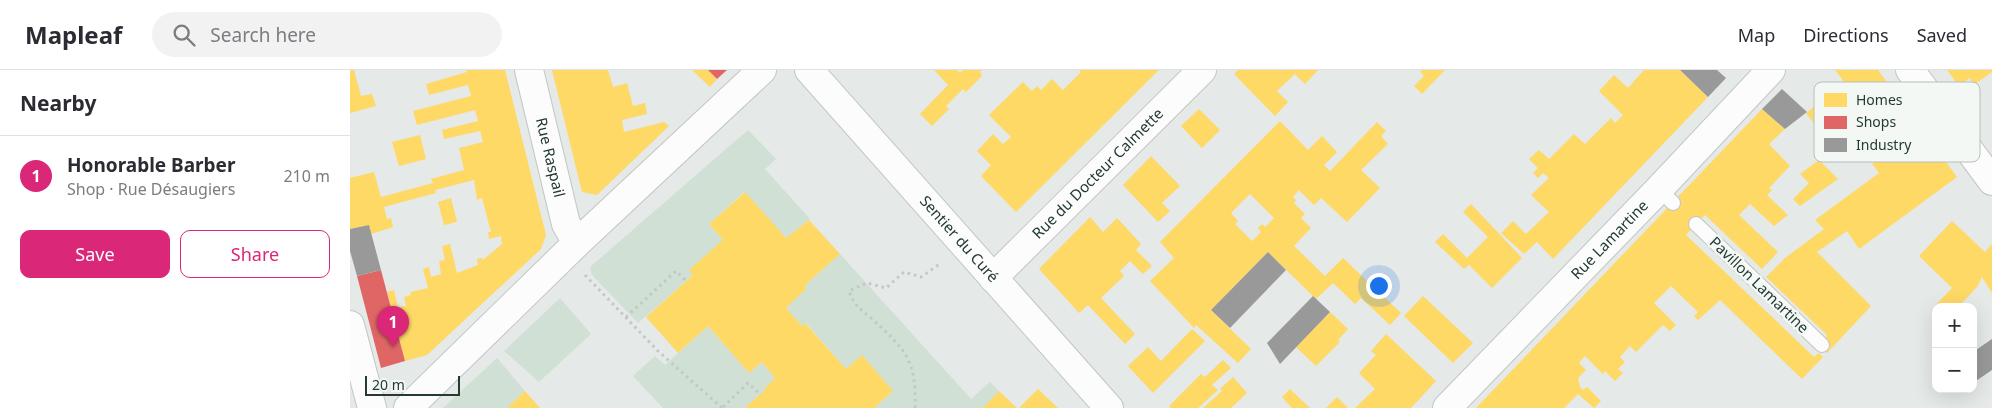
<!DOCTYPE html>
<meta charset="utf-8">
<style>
body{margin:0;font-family:"Noto Sans",sans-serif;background:#f2f2f3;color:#2b2b33}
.controls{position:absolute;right:15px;bottom:15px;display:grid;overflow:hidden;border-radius:10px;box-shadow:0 5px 20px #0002}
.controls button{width:45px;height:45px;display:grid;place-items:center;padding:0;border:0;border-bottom:1px solid #e1e1e2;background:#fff;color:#2b2b33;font:25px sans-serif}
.scale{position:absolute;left:15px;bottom:12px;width:95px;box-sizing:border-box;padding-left:5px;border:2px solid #253a33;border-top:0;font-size:14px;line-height:18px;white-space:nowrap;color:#253a33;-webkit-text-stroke:4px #f3f8f5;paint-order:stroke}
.you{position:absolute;left:1028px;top:215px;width:18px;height:18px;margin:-12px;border:4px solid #fff;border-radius:50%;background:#1a73e8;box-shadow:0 0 0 8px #1a73e833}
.badge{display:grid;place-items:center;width:32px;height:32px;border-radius:50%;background:#db2777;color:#fff;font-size:16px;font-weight:700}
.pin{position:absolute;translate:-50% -41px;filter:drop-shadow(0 1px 2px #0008)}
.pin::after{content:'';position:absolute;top:26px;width:18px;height:15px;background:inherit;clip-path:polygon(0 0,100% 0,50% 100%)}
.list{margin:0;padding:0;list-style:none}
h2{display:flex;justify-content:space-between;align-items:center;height:65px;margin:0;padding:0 20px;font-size:21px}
h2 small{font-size:16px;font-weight:400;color:#7c7c81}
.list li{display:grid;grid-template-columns:32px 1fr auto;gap:15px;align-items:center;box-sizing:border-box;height:80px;padding:0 20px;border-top:1px solid #e1e1e2}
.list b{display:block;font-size:19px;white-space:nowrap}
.list p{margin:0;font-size:16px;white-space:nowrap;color:#7c7c81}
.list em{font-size:16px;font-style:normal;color:#7c7c81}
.actions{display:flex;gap:10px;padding:15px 20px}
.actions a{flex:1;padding:11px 0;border:1px solid #db2777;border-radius:10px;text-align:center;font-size:18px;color:#db2777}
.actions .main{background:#db2777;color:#fff}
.icon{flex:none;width:28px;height:28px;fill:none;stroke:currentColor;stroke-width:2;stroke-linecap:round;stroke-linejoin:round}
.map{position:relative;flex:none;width:1642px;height:338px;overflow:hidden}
header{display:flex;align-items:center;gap:30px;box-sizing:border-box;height:70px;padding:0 25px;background:#fff;border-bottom:1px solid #e1e1e2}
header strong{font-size:24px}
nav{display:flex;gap:28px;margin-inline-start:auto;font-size:18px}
.search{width:350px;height:45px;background:#f2f2f3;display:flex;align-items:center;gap:12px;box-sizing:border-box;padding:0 18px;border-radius:28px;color:#7c7c81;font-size:19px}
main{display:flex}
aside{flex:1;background:#fff}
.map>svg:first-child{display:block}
.green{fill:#d0e0d4}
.homes{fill:#ffd966;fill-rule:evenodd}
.shops{fill:#e06666}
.industry{fill:#999}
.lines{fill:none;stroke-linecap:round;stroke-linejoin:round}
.lane-casing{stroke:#c2c6c4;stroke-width:16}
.street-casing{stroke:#c2c6c4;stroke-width:30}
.path{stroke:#c2c9c5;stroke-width:3;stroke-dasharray:2.5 4;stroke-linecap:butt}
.lane{stroke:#fbfcfb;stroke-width:14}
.street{stroke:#fbfcfb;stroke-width:28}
.labels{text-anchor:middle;stroke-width:5;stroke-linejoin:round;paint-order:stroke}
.street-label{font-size:15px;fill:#253a33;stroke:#f3f8f5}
.key{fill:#f3f8f5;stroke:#b5bfbb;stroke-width:1}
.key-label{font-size:14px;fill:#253a33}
</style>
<header>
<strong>Mapleaf</strong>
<div class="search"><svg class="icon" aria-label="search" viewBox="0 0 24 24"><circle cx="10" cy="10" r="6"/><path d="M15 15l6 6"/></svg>Search here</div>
<nav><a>Map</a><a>Directions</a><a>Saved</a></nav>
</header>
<main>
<aside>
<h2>Nearby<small></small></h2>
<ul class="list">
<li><span class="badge">1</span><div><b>Honorable Barber</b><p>Shop · Rue Désaugiers</p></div><em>210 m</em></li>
</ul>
<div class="actions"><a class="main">Save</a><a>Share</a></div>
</aside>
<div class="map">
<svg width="1642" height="338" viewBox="0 0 1642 338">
<rect width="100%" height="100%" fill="#e5e9e7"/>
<g class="green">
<path d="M398 60 426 89 415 99 460 149 436 168 394 122 359 154 373 170 343 205 288 253 242 205 240 197Z"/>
<path d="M490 184 621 329 640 312 649 321 633 338H524L543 321 512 286 496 299 456 253 452 256 436 238 457 218 455 215Z"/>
<path d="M210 228 241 264 189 312 154 281Z"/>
<path d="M358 256 399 303 412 292 425 308 416 319 395 338H313L283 306 305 286 315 295Z"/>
<path d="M147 288 175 321 157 338H93Z"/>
</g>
<g class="homes">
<path d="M0 0H4L11 26 22 24 26 36 0 43Z"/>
<path d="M116 0H155L196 165 191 179 77 285 55 291 37 222 44 220 48 237 56 236 54 227 61 225 60 222 78 218 73 199 79 197 81 207 91 204 89 191 95 190 92 176 100 174 107 203 128 195 127 189 132 188 133 190 152 174 151 166 139 169 138 162H141L132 128 127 130 124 110 85 120 86 123 34 137 37 149 41 148 43 157 21 164 19 155 0 159V108L24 102 31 127 83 113 81 109 114 100 109 78 133 72 130 61 94 69 92 60 128 51 125 40 67 55 63 41 121 26 118 15 79 25 76 14 117 2Z"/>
<path d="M202 0H258L263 17 277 13 283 36 295 33 297 44 272 50 274 62 314 52 319 56 247 125 232 122Z"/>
<path d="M342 0H358L367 9 360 17Z"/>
<path d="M584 0H607L610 3 613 0H632L630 2 632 6 616 22 613 19 596 36 599 39 582 56 570 44 598 15Z"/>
<path d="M729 0H809L666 142 631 106 641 95 627 81 643 64 653 74 661 67 639 45 673 12 682 21 687 16 691 20 702 9 713 20 731 2Z"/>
<path d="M888 0H968L955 14 945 4 927 21 938 32 925 46 884 4Z"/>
<path d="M1072 0H1095L1072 24 1064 16 1074 6 1070 1Z"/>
<path d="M1294 0H1330L1358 27 1203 189 1187 172 1174 184 1151 163 1163 151 1176 164 1199 142 1181 125 1199 108 1193 103 1188 108 1183 103 1188 98 1179 89 1189 80 1199 89 1224 64 1235 74 1261 48 1265 53 1273 45 1249 21 1264 5 1278 18Z"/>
<path d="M1485 0H1528L1566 51 1515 89 1493 61 1486 66 1477 55 1469 60 1456 43 1495 13Z"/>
<path d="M1597 0H1642V2L1624 15 1620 8 1609 16Z"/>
<path d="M849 39 870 60 852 78 831 56Z"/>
<path d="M1412 39 1435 59 1419 74 1440 96 1419 118 1422 120 1417 125 1438 145 1424 156 1400 134 1389 145 1428 182 1412 199 1355 145 1336 165 1464 287 1469 283 1473 287 1452 309 1370 230 1348 250 1344 246 1348 242 1321 216 1304 233 1326 255 1320 261 1313 255 1286 282 1280 276 1270 287 1275 292 1268 299 1273 303 1265 311 1255 301 1253 304 1235 286 1229 293 1236 300 1228 308 1230 317 1233 320 1237 317 1251 331 1244 338 1228 324 1214 338H1126Z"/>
<path d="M930 51 958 80 972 66 987 82 974 95 980 101 1027 52 1036 61 1031 66 1038 74 1011 100 1030 118 997 152 971 128 964 135 949 120 943 127 946 130 944 133 955 144 951 148 961 158 944 176 975 206 993 188 1051 243 1040 255 1011 228 1005 234 983 213 966 229 918 182 861 240 901 279 888 293 846 255 844 258 800 211 824 188 810 172ZM900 124 924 148 915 157 912 154 908 158 911 162 902 171 885 154 888 151 881 143Z"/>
<path d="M1569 55 1607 107 1509 179 1497 161 1467 182 1521 236 1477 283 1473 279V270L1477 266 1475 263 1416 207 1435 188 1474 159 1465 150 1529 103 1522 94 1536 84 1534 80Z"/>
<path d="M70 65 76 89 49 96 42 72Z"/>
<path d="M801 86 830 116 812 133 820 141 808 152 773 115Z"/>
<path d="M1469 90 1488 109 1450 136 1443 129 1459 113 1450 104Z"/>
<path d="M395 122 436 168 459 150 490 184 455 215 457 218 436 238 452 256 455 253 496 299 512 285 543 321 524 338H395L416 319 415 318 425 308 412 292 399 303 358 256 328 283 296 247 343 205 339 200 373 170 359 154Z"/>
<path d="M101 128 107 152 94 155 88 132Z"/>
<path d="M1121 134 1172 188 1142 218 1119 195 1114 199 1085 172 1093 164 1117 188 1138 167 1113 142Z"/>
<path d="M740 147 753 162 767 148 791 174 786 180 802 196 793 204 780 191 770 201 774 206 751 228 785 264 775 274 738 235 729 243 689 199Z"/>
<path d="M1602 151 1635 182 1642 174V223L1632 207 1627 217 1608 237H1584L1602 218 1569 186Z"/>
<path d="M1073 226 1123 273 1103 293 1054 246Z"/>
<path d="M980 242 998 259 988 270 990 272 966 296 946 277Z"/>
<path d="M842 259 855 271 803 323 778 296 798 277 811 291Z"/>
<path d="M1036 264 1086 311 1061 338H1005L1025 319 1009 303 1026 285 1021 281Z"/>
<path d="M873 290 881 298 862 315 868 320 848 338H821L819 336 851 304 855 307Z"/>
<path d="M883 307 897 323 881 338H853L872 321 870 319Z"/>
<path d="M688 319 708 338H669Z"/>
<path d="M940 319 960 338H942L932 327Z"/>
<path d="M175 321 190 338H157Z"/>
<path d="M649 321 667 338H633Z"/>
<path d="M987 327 998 338H976Z"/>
</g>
<g class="shops">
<path d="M358 0H377L367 9Z"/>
<path d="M31 200 55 291 31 298 7 206Z"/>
</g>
<g class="industry">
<path d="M1330 0H1367L1376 8 1358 27Z"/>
<path d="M1432 19 1457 42 1435 59 1412 39Z"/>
<path d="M19 155 31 200 7 206 0 181V159Z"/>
<path d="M918 182 936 200 880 258 861 240Z"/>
<path d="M963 226 980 242 930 294 917 273Z"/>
<path d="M1642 269V300L1623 313V282Z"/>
</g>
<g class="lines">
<defs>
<g id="lane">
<path d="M1309 119 1323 133"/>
<path d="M1346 154 1472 275"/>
</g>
<g id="street">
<path id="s1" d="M179 0 216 154 227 173"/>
<path id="s2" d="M459 0 759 338"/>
<path d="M1560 0 1642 111"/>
<path id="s3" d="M643 208 852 0"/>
<path d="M0 255 22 338"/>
<path d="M58 338 227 173 412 0"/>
<path id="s4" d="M1097 338 1309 119 1421 0"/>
</g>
</defs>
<use href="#lane" class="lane-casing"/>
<use href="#street" class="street-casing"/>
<g class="path">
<path d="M235 205 308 281 372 338"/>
<path d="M276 247 326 201 336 211"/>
<path d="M373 337 398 313 411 325"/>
<path d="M565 338C567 290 555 279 521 248 511 240 503 234 499 221L517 213 536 218 554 202 571 207 591 193"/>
</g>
<use href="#lane" class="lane"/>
<use href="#street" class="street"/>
</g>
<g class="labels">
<g class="street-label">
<text dy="5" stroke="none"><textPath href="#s1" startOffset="90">Rue Raspail</textPath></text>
<text dy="5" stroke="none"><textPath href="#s3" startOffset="148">Rue du Docteur Calmette</textPath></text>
<text dy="5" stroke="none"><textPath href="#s2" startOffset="226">Sentier du Curé</textPath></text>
<text dy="5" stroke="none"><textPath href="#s4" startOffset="234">Rue Lamartine</textPath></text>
<text transform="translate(1409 215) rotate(44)" y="5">Pavillon Lamartine</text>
</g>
</g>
<rect x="1464" y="12" width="166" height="80" rx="8" class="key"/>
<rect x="1474" y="23" width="23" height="14" fill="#ffd966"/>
<rect x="1474" y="46" width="23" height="13" fill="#e06666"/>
<rect x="1474" y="68" width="23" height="14" fill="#999"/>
<g class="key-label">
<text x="1506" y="35">Homes</text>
<text x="1506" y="57">Shops</text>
<text x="1506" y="80">Industry</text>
</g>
</svg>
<div class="controls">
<button>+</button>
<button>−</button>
</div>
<div class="scale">20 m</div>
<div class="you"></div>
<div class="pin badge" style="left:43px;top:277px">1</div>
</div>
</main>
